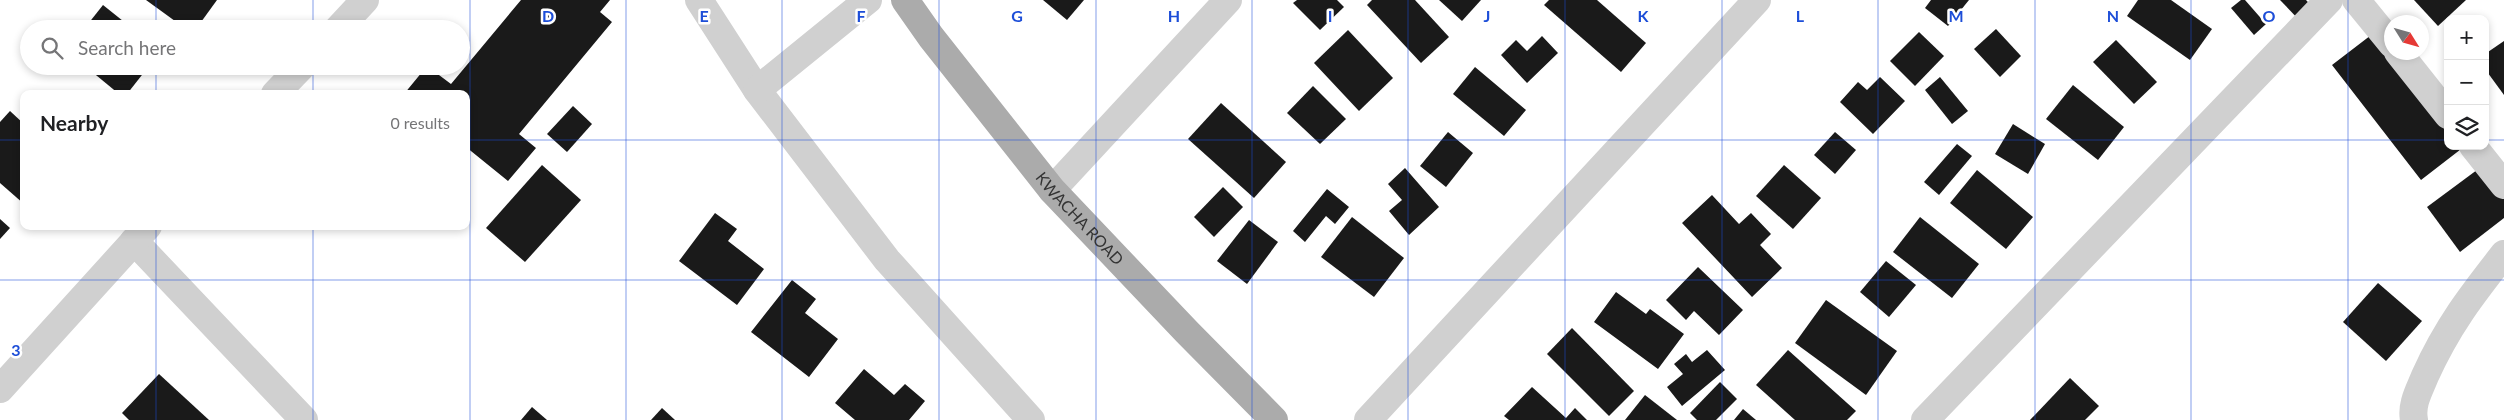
<!DOCTYPE html>
<meta charset="utf-8">
<style>
body{margin:0;font-family:Lato,sans-serif;background:#f6f6f6;color:#202124}
.controls{position:absolute;right:15px;top:15px;display:grid;overflow:hidden;border-radius:10px;box-shadow:0 2px 8px #0003}
.controls button{width:45px;height:45px;display:grid;place-items:center;padding:0;border:0;border-bottom:1px solid #e0e0e0;background:#fff;color:#202124;font:25px sans-serif}
.compass{position:absolute;left:2384px;top:15px;width:45px;height:45px;border-radius:50%;background:#fff;box-shadow:0 2px 8px #0003;rotate:127deg}
.list{margin:0;padding:0;list-style:none}
h2{display:flex;justify-content:space-between;align-items:center;height:65px;margin:0;padding:0 20px;font-size:21px}
h2 small{font-size:16px;font-weight:400;color:#757577}
.icon{flex:none;width:28px;height:28px;fill:none;stroke:currentColor;stroke-width:2;stroke-linecap:round;stroke-linejoin:round}
.map{position:relative;flex:none;width:2504px;height:420px;overflow:hidden}
.search{position:absolute;background:#fff;box-shadow:0 2px 8px #0003;left:20px;top:20px;width:450px;height:55px;display:flex;align-items:center;gap:12px;box-sizing:border-box;padding:0 18px;border-radius:28px;color:#757577;font-size:19px}
.panel{position:absolute;background:#fff;box-shadow:0 2px 8px #0003;left:20px;top:90px;width:450px;height:140px;border-radius:10px}
.map>svg:first-child{display:block}
.building{fill:#1a1a1a}
.lines{fill:none;stroke-linecap:round;stroke-linejoin:round}
.minor{stroke:#d0d0d0;stroke-width:28}
.major{stroke:#ababab;stroke-width:28}
.grid{fill:none;stroke:#1d4ed8;stroke-width:1;stroke-opacity:0.55}
.labels{text-anchor:middle;stroke-width:5;stroke-linejoin:round;paint-order:stroke}
.street-label{font-size:16px;fill:#333;stroke:#fff}
.grid-label{font-size:16px;text-anchor:middle;font-weight:bold;fill:#1d4ed8;stroke:#fff;stroke-width:5;stroke-linejoin:round;paint-order:stroke}
</style>
<div class="map">
<svg width="2504" height="420" viewBox="0 0 2504 420">
<rect width="100%" height="100%" fill="#fff"/>
<g class="building">
<path d="M146 0H217L196 29H186Z"/>
<path d="M521 0H610L600 12 612 22 519 134 536 148 508 181 466 147V94H404L427 66 451 84Z"/>
<path d="M1043 0H1084L1067 20Z"/>
<path d="M1297 0H1337L1344 7 1320 30 1293 3Z"/>
<path d="M1372 0H1415L1449 37 1421 63 1367 5Z"/>
<path d="M1439 0H1481L1462 21Z"/>
<path d="M1549 0H1597L1646 43 1621 72 1544 5Z"/>
<path d="M1931 0H1969L1948 26 1925 8Z"/>
<path d="M2138 0H2171L2212 29 2190 60 2127 16Z"/>
<path d="M2241 0H2245L2266 24 2254 35 2231 8Z"/>
<path d="M2280 0H2306L2315 10 2302 23Z"/>
<path d="M2414 0H2466L2438 26Z"/>
<path d="M103 5 133 29H84Z"/>
<path d="M1996 29 2021 56 2000 77 1974 49Z"/>
<path d="M2379 29 2448 119V146H2465L2421 180 2332 65Z"/>
<path d="M1348 30 1393 78 1359 111 1314 63Z"/>
<path d="M1919 32 1944 56 1915 86 1890 61Z"/>
<path d="M1542 36 1558 53 1527 83 1501 55 1516 40 1527 51Z"/>
<path d="M2116 40 2157 82 2134 104 2093 62Z"/>
<path d="M2504 41V95L2485 69V54Z"/>
<path d="M85 66H149L127 94H119Z"/>
<path d="M1475 67 1526 110 1504 136 1453 94Z"/>
<path d="M1880 77 1905 101 1873 134 1840 102 1858 82 1867 90Z"/>
<path d="M1940 77 1968 111 1952 124 1925 90Z"/>
<path d="M2073 85 2124 127 2098 160 2046 119Z"/>
<path d="M1313 86 1346 119 1320 144 1287 113Z"/>
<path d="M1221 103 1286 162 1254 198 1188 139Z"/>
<path d="M573 106 592 124 567 152 547 134Z"/>
<path d="M10 111 24 124V204L0 183V122Z"/>
<path d="M2013 124 2045 144 2028 174 1995 154Z"/>
<path d="M1448 132 1473 153 1446 187 1420 166Z"/>
<path d="M1835 132 1856 150 1835 174 1814 155Z"/>
<path d="M1957 144 1972 156 1939 195 1924 182Z"/>
<path d="M542 165 581 200 525 262 486 228Z"/>
<path d="M1784 165 1821 198 1793 229 1756 196Z"/>
<path d="M2481 167 2504 198V218L2460 252 2427 207Z"/>
<path d="M1405 168 1439 207 1409 235 1389 211 1402 200 1388 184Z"/>
<path d="M1977 170 2033 217 2006 249 1950 203Z"/>
<path d="M1223 187 1243 207 1214 237 1194 217Z"/>
<path d="M1327 189 1349 207 1335 224 1326 216 1305 242 1293 231Z"/>
<path d="M1712 195 1739 224 1751 213 1771 234 1760 245 1782 268 1752 297 1682 223Z"/>
<path d="M715 213 737 229 728 241 764 269 737 305 679 261Z"/>
<path d="M1352 217 1404 258 1374 297 1321 257Z"/>
<path d="M1920 217 1979 264 1952 298 1893 252Z"/>
<path d="M0 219 10 228 0 239Z"/>
<path d="M1249 220 1278 242 1247 284 1217 261Z"/>
<path d="M1886 261 1916 285 1889 317 1860 292Z"/>
<path d="M1698 267 1743 310 1719 335 1694 311 1686 320 1666 300Z"/>
<path d="M792 280 816 299 805 313 838 339 809 377 751 332Z"/>
<path d="M2378 283 2422 321 2386 361 2343 322Z"/>
<path d="M1616 292 1646 314 1650 309 1684 334 1658 369 1594 322Z"/>
<path d="M1826 300 1897 351 1866 395 1795 343Z"/>
<path d="M1572 328 1634 391 1609 416 1547 354Z"/>
<path d="M1707 350 1725 370 1682 406 1667 387 1683 374 1674 364 1686 354 1692 362Z"/>
<path d="M1788 350 1856 411 1847 420H1795L1756 385Z"/>
<path d="M864 369 894 395 905 384 925 401 909 420H855L835 403Z"/>
<path d="M159 374 209 420H129L122 413Z"/>
<path d="M2070 378 2099 406 2085 420H2030Z"/>
<path d="M1720 382 1737 399 1716 420H1697L1690 413Z"/>
<path d="M1532 387 1566 418 1575 408 1587 420H1509L1504 416Z"/>
<path d="M1645 395 1677 420H1625Z"/>
<path d="M532 407 547 420H521Z"/>
<path d="M662 408 675 420H651Z"/>
<path d="M1743 409 1756 420H1734Z"/>
</g>
<g class="lines">
<g class="minor">
<path d="M699 0 757 90 887 260 1031 420"/>
<path d="M2356 0 2392 44"/>
<path d="M338 29 365 0"/>
<path d="M2398 52 2448 115"/>
<path d="M757 90 868 0"/>
<path d="M275 94 302 66"/>
<path d="M2473 146 2504 185"/>
<path d="M1052 190 1228 0"/>
<path d="M134 241 304 420"/>
<path d="M0 389 148 226"/>
<path d="M1368 420 1757 0"/>
<path d="M1925 420 2329 0"/>
<path d="M2414 420C2411 404 2419 391 2425 376 2447 327 2471 296 2504 254"/>
</g>
<path class="major" id="s1" d="M905 0 931 37 1052 190 1187 332 1274 420"/>
</g>
<path class="grid" d="M156 0V29M313 0V29M470 0V420M626 0V420M782 0V420M939 0V420M1096 0V420M1252 0V420M1408 0V420M1565 0V420M1722 0V420M1878 0V420M2035 0V420M2191 0V420M2348 0V420M156 66V94M313 66V94M0 140H24M466 140H2448M2485 140H2504M156 226V420M313 226V420M0 280H2504"/>
<g class="labels">
<g class="street-label">
<text dy="6" stroke="none"><textPath href="#s1" startOffset="280">KWACHA ROAD</textPath></text>
</g>
</g>
<g class="grid-label">
<text x="548" y="22">D</text>
<text x="704" y="22">E</text>
<text x="861" y="22">F</text>
<text x="1017" y="22">G</text>
<text x="1174" y="22">H</text>
<text x="1330" y="22">I</text>
<text x="1487" y="22">J</text>
<text x="1643" y="22">K</text>
<text x="1800" y="22">L</text>
<text x="1956" y="22">M</text>
<text x="2113" y="22">N</text>
<text x="2269" y="22">O</text>
<text x="16" y="356">3</text>
</g>
</svg>
<div class="controls">
<button>+</button>
<button>−</button>
<button><svg class="icon" aria-label="layers" viewBox="0 0 24 24"><path d="M12 4l9 5-9 5-9-5zM3 14l9 5 9-5"/></svg></button>
</div>
<svg class="compass" viewBox="-18 -18 36 36"><path d="M0-13l5 13h-10z" fill="#e53935"/><path d="M0 13l5-13h-10z" fill="#757577"/></svg>
<div class="search"><svg class="icon" aria-label="search" viewBox="0 0 24 24"><circle cx="10" cy="10" r="6"/><path d="M15 15l6 6"/></svg>Search here</div>
<section class="panel">
<h2>Nearby<small>0 results</small></h2>
<ul class="list">
</ul>
</section>
</div>
